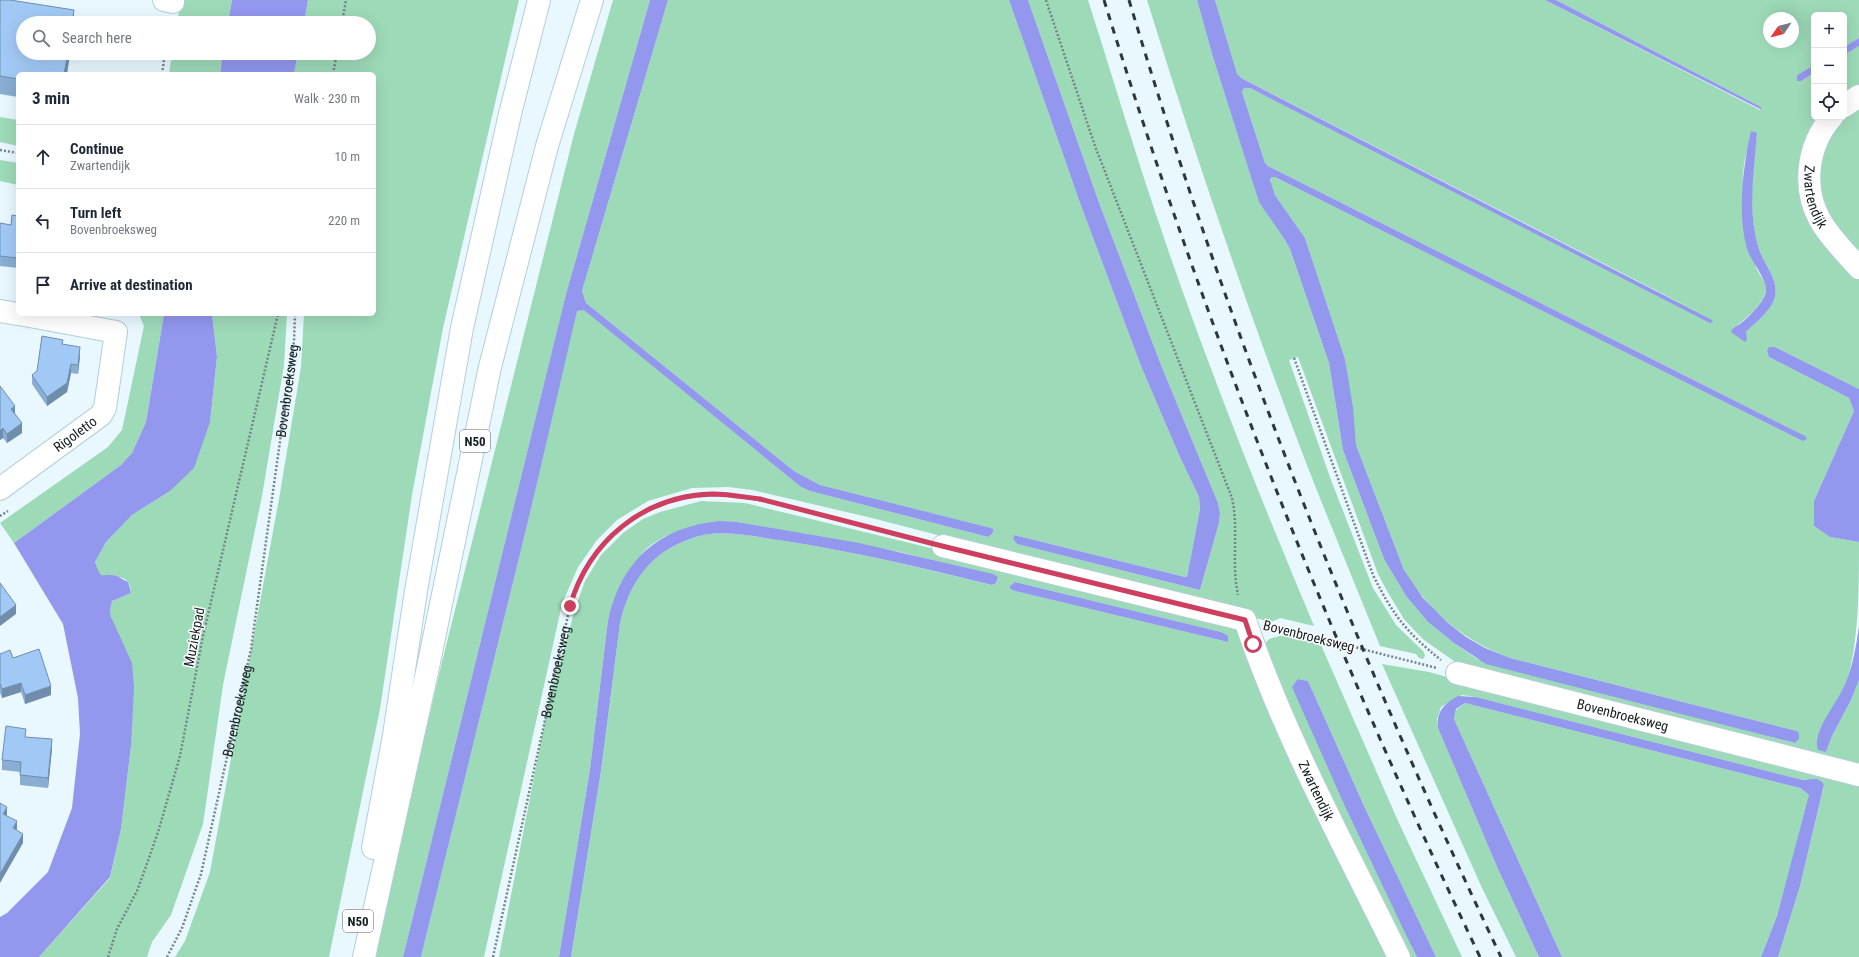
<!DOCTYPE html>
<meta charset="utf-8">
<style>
body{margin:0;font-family:"Roboto Condensed",sans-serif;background:#f6f6f7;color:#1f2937}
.controls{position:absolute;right:12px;top:12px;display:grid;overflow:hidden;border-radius:6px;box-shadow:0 4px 16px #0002}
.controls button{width:36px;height:36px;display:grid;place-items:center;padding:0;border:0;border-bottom:1px solid #e0e1e3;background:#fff;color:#1f2937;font:20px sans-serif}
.compass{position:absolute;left:1763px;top:12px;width:36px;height:36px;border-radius:50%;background:#fff;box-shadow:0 4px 16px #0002;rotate:235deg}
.stop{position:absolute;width:12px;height:12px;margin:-9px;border:3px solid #cd3e5f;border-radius:50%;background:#fff}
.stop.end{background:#cd3e5f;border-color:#fff;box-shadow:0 1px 4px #0008}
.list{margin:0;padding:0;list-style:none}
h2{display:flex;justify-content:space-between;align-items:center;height:52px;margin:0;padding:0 16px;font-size:17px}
h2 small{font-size:13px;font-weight:400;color:#747a83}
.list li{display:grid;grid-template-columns:26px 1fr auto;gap:12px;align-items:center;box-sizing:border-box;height:64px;padding:0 16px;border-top:1px solid #e0e1e3}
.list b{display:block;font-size:15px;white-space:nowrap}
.list p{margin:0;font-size:13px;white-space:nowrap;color:#747a83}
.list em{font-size:13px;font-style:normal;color:#747a83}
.icon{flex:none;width:22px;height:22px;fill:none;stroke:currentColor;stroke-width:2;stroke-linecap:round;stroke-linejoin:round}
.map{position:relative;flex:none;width:1859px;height:957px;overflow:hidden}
.search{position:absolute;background:#fff;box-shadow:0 4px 16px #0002;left:16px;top:16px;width:360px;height:44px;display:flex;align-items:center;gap:10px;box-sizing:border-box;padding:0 14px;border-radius:22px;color:#747a83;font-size:15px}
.panel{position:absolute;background:#fff;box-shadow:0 4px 16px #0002;left:16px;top:72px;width:360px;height:244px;border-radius:6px}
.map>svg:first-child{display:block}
.green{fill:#9ddab8;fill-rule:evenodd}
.water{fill:#9397ee}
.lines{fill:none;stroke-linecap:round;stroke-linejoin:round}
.minor-casing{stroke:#b3ced8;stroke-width:24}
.trunk-casing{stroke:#b3ced8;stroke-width:24}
.path{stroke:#768388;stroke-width:2.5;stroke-dasharray:2 2;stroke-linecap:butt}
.minor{stroke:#fff;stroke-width:22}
.trunk{stroke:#fff;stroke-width:22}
.rail{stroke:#2c383b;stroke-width:3;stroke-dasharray:7 7;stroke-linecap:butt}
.wall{fill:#8aadd3}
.shaded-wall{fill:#718dac}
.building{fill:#a1c9f5;stroke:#718dac}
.route{stroke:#cd3e5f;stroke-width:5}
.labels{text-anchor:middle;stroke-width:3;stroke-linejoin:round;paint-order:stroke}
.shield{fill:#fff;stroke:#5a6264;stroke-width:1}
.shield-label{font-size:13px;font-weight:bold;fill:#131e21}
.street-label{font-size:14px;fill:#131e21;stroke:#fff}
</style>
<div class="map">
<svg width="1859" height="957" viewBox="0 0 1859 957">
<rect width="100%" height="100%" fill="#e8f8fe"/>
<g class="green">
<path d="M181 0H232L228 23H177Z"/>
<path d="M308 0H519L443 328 412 495 380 709 329 957H175L185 941 210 872 279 499 301 367 304 314H374V74H294L298 53H369V23H304Z"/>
<path d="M613 0H650L566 294 403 957H373L442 662 574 134Z"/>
<path d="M668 0H1009L1080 203 1141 366 1179 455 1199 497 1200 509 1187 577H1185L1014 535 1013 539 1017 544 1200 590 1219 523 1220 513 1218 503 1161 365 1098 200 1028 0H1088C1106 56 1123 113 1141 169 1191 324 1251 476 1314 626L1280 618 1271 622 872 518 752 490 728 487 692 488 648 501 617 520 597 540 578 567 562 604 484 957H421L531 509 576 311 584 309 801 487 810 491 988 537 992 534 994 530 990 528 820 485 794 471 586 303 582 291Z"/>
<path d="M1147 0H1197L1212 54 1259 201C1269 218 1281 232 1290 249L1329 363 1343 450 1384 559 1406 596 1428 622 1454 643 1477 659 1794 743 1797 731 1510 658C1463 640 1430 613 1404 570L1356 445 1345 359 1305 238 1275 195 1270 181 1272 177H1275L1805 436 1268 166 1265 163 1242 92 1244 88H1250L1708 317 1241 78 1237 75 1215 0H1545L1760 110 1762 109 1761 107 1556 0H1859V38L1844 47V15H1814V65L1797 75 1801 81 1814 73V117H1823L1803 165 1859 279V389L1775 347 1767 351 1769 357 1849 398 1854 411 1814 501V526L1830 537 1859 542C1859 585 1859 645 1846 684 1837 704 1824 720 1817 741L1826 752 1832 736 1851 700 1859 680V769L1461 666 1424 640 1414 630 1404 619 1387 591 1378 574 1298 357 1289 360 1331 480 1373 588 1396 625 1424 652 1425 656 1423 659 1419 658 1416 654 1380 646C1355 584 1329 522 1305 460 1247 308 1195 155 1147 0ZM1769 18H1793V42H1769ZM1757 134C1753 171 1747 212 1759 249 1764 265 1779 279 1775 297 1772 310 1755 323 1746 332V335L1733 328C1744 321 1765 303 1766 289 1766 281 1759 275 1756 267 1746 239 1738 184 1746 155 1748 148 1753 140 1757 134Z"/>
<path d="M1859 46V88L1844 98V55Z"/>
<path d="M172 53H223L220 74H169Z"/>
<path d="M1859 105V258L1833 228 1816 180 1825 138 1842 117H1844V115Z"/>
<path d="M0 117 18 120V146L0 142Z"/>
<path d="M0 160 18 163V185L0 181Z"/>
<path d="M139 314H164L146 422 132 453 121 465 14 543 0 523 108 447 122 430 144 326Z"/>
<path d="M212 314H287L284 365 262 496 223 685 203 824 171 915 152 942 147 957H39L110 878 121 829 131 746 110 610 112 601 131 593C129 567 107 582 99 574 97 572 96 566 95 562L106 542 132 515 170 491 210 422 217 357Z"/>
<path d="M701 501 745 503 1223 619 1236 629 1314 802 1392 957H571L601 771 620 622C629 583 651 552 690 539 720 527 754 537 785 541 855 552 923 568 992 585L996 583 998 577 900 552 737 522C708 521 660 530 641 555 636 562 632 571 627 579 617 595 613 601 608 620L590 769 559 957H499L548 705 576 606 585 581 601 555 624 532 643 519 660 512ZM1015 582 1221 632 1228 642 1015 591 1010 589V586Z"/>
<path d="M1280 636H1290L1321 645 1398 821 1462 957H1436L1364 806 1308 681 1298 679 1348 813 1417 957H1407L1338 819 1263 646 1269 639Z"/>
<path d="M1382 664 1429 672 1490 689 1859 781V957H1778L1800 886 1824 786C1819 776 1812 779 1803 780L1476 697 1462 695 1441 707 1437 719 1438 728 1498 869 1539 957H1516L1482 888Z"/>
<path d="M1465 703 1800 788 1810 796 1777 916 1761 957H1562L1454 719 1456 710Z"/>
</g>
<g class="water">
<path d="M232 0H308L304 23H228Z"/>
<path d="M650 0H668L582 291 586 303 794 471 820 485 991 528 994 530 992 534 988 537 810 491 801 487 584 310 577 311 531 509 421 957H403L566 294Z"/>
<path d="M1009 0H1028L1098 200 1161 365 1218 503 1220 513 1219 523 1200 590 1017 544 1013 539 1014 535 1185 577H1187L1200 509 1199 497 1179 455 1141 366 1080 203Z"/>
<path d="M1197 0H1215L1237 74 1241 78 1712 320 1713 322 1710 323 1250 88H1244L1242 92 1265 163 1268 166 1805 436 1807 439 1803 441 1275 177H1272L1270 180 1275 195 1305 238 1345 359 1353 408 1356 445 1404 570 1423 598 1448 623 1466 637 1485 648 1510 658 1797 731 1799 734V739L1795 743 1486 664 1454 643 1428 622 1406 596 1384 559 1343 450 1329 363 1290 249C1281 232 1269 218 1259 202L1212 54Z"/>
<path d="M1545 0H1556L1761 107 1762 110Z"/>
<path d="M1859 38V46L1844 55V47Z"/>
<path d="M223 53H298L294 74H220Z"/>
<path d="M1814 65V73L1801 81H1797V75Z"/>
<path d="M1751 131 1757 133C1754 172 1747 211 1759 249 1764 265 1779 279 1775 297 1772 310 1755 323 1746 332L1747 339 1745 342 1731 332C1733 327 1736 326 1740 324 1748 318 1765 301 1766 291 1767 279 1751 261 1747 249 1737 213 1743 167 1751 131Z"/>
<path d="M164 314H212L217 357 210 422 194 468 170 491 132 515 106 542 95 562C102 583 101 572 116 576 120 577 125 581 128 582L131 593 112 601 110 610 111 617 132 663 134 687 131 746 121 829 110 877 39 957H0V917L7 913 48 872 72 808 80 734 78 698 63 624 14 543 121 465 132 453 146 422Z"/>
<path d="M1769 347H1775L1859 389V542L1830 537 1814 526V501L1854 411 1849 398 1769 357 1767 351Z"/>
<path d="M720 521 737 522 859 543 993 574 998 577 996 583 992 585C924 568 855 552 785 541 754 537 720 527 690 539 651 552 629 583 620 623L601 771 571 957H559L590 769 608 620C622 560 658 527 720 521Z"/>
<path d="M1015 582 1221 632 1228 636V642L1015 591 1010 589V586Z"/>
<path d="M1859 627V680L1851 700 1832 736 1826 752 1818 750C1811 731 1840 700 1846 682 1853 665 1856 646 1859 627Z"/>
<path d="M1298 679 1308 681 1364 806 1436 957H1417L1407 937 1348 813 1292 687Z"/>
<path d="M1458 696 1476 697 1803 780C1812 779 1819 776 1824 785L1800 886 1778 957H1761L1777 916 1809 795 1800 788 1465 703 1456 709 1454 719 1562 957H1539L1498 869 1438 728C1436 711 1444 704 1458 696Z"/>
</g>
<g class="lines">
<defs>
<g id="minor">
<path d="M164 0 173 2V0"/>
<path d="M1844 106 1859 96"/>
<path id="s3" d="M1832 117C1807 145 1802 188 1820 220 1830 238 1846 253 1859 268"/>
<path d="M0 311 18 314"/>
<path id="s4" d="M0 489 101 415 105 408 116 332 19 314"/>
<path id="s5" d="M943 546 1245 620C1284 736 1345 847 1399 957"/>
<path id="s6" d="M1457 673 1859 775"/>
</g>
<g id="trunk">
<path d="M373 848 394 735 416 591 462 328 510 114 539 0"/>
<path d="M364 957 427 672 490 367 547 146 592 0"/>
</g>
</defs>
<use href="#minor" class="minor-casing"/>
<use href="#trunk" class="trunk-casing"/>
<g class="path">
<path d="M1046 0 1095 146 1232 498C1239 530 1231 562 1238 595"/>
<path d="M342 23 346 0"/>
<path d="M162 74 165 53"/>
<path d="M333 74 337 53"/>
<path d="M0 150 18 153"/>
<path d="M1294 358 1373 575C1393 615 1406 632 1441 660"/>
<path d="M0 516 8 511"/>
<path d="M1271 626 1437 668"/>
<path d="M108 957 117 929 137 891 149 858 159 829 180 756 203 636 278 314"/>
<path id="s1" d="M167 957 182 928 201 874 251 649 294 341 295 314"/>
<path id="s2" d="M493 957 570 606C579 574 596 548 622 527 684 478 747 496 817 514 852 523 887 532 923 541"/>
</g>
<use href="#minor" class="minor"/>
<use href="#trunk" class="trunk"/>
<g class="rail">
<path d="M1104 0C1205 328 1332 647 1480 957"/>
<path d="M1129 0C1227 328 1354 648 1501 957"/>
</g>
</g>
<g class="wall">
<path d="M0 0 74 23 23 53H70L67 74H18V97L0 94Z"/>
<path d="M18 216V268L0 266V223L11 225Z"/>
<path d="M63 344 80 356 78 374 71 373 67 392 47 406 32 384V375L37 371Z"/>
<path d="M0 386 15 413 22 433 7 443 3 438 0 440Z"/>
<path d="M0 654 13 658 51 695 25 704 21 692 2 698 0 693Z"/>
<path d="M26 737 52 749 48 788 20 785V772L2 770V760Z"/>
</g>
<g class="shaded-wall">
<path d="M74 10V23H72Z"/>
<path d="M68 53H70L67 74H64Z"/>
<path d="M80 347V356L78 374V365Z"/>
<path d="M71 364V373L67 392 47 406V397Z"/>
<path d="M15 406V415L11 409Z"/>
<path d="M22 423V433L7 443V434Z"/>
<path d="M3 428V438L0 440V431Z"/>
<path d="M16 605V614L0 626V617Z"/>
<path d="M21 683V692L2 698V689Z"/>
<path d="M51 686V695L25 704V695Z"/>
<path d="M52 739V749L48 788V778Z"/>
<path d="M7 807V816L3 814Z"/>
<path d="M17 821V830L13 828Z"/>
<path d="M23 834V843L0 883V874Z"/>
</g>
<g class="building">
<path d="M0 0H10L74 10 72 23H23V53H68L64 74H18V79L0 76Z"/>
<path d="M12 215 18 216V258L0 256V223L11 225Z"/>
<path d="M42 336 63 340 62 344 80 347 78 365 71 364 67 383 47 397 32 375 37 371Z"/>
<path d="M0 386 15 406 11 409 22 423 7 434 3 428 0 431Z"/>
<path d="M0 583 16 605 0 617Z"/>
<path d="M39 649 51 686 25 695 21 683 2 689 0 683V654L10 650 13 658Z"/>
<path d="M6 726 26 729 25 737 52 739 48 778 20 775 21 762 2 760Z"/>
<path d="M0 803 7 807 3 814 17 821 13 828 23 834 0 874Z"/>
</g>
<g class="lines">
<path class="route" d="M570 606C589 541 643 496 712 494 728 494 744 497 760 499L942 546 1245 620 1253 644"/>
</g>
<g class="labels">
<g class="shield">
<rect x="460" y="430" width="30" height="22" rx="3"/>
<rect x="343" y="910" width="30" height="22" rx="3"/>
</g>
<g class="shield-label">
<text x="475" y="446">N50</text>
<text x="358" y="926">N50</text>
</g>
<g class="street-label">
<text dy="5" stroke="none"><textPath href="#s3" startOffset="86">Zwartendijk</textPath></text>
<text dy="5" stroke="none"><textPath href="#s1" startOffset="581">Bovenbroeksweg</textPath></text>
<text dy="5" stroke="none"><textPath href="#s4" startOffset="93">Rigoletto</textPath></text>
<text transform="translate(1309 636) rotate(14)" y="5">Bovenbroeksweg</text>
<text transform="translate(194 637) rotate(-79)" y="5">Muziekpad</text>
<text dy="5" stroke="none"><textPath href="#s2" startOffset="292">Bovenbroeksweg</textPath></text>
<text dy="5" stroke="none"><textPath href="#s1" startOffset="257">Bovenbroeksweg</textPath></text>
<text dy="5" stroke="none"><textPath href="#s6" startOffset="171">Bovenbroeksweg</textPath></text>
<text dy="5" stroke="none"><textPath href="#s5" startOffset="496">Zwartendijk</textPath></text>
</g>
</g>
</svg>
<div class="controls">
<button>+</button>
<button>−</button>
<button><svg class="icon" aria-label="locate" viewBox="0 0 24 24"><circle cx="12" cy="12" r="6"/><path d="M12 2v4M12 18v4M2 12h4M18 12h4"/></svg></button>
</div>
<svg class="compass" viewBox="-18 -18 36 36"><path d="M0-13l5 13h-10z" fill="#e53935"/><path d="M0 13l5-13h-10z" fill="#747a83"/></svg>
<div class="stop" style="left:1253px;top:644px"></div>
<div class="stop end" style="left:570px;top:606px"></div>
<div class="search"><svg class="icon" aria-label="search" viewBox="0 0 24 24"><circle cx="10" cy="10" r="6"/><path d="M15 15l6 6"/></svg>Search here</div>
<section class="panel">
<h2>3 min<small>Walk · 230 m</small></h2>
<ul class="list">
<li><svg class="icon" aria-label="ahead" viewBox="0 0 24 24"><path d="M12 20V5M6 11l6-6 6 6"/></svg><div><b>Continue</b><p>Zwartendijk</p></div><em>10 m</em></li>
<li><svg class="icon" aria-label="left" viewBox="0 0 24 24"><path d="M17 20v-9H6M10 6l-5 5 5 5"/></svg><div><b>Turn left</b><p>Bovenbroeksweg</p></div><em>220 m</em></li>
<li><svg class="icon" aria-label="arrive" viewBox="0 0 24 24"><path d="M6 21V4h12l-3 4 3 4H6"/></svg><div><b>Arrive at destination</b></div></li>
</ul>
</section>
</div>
